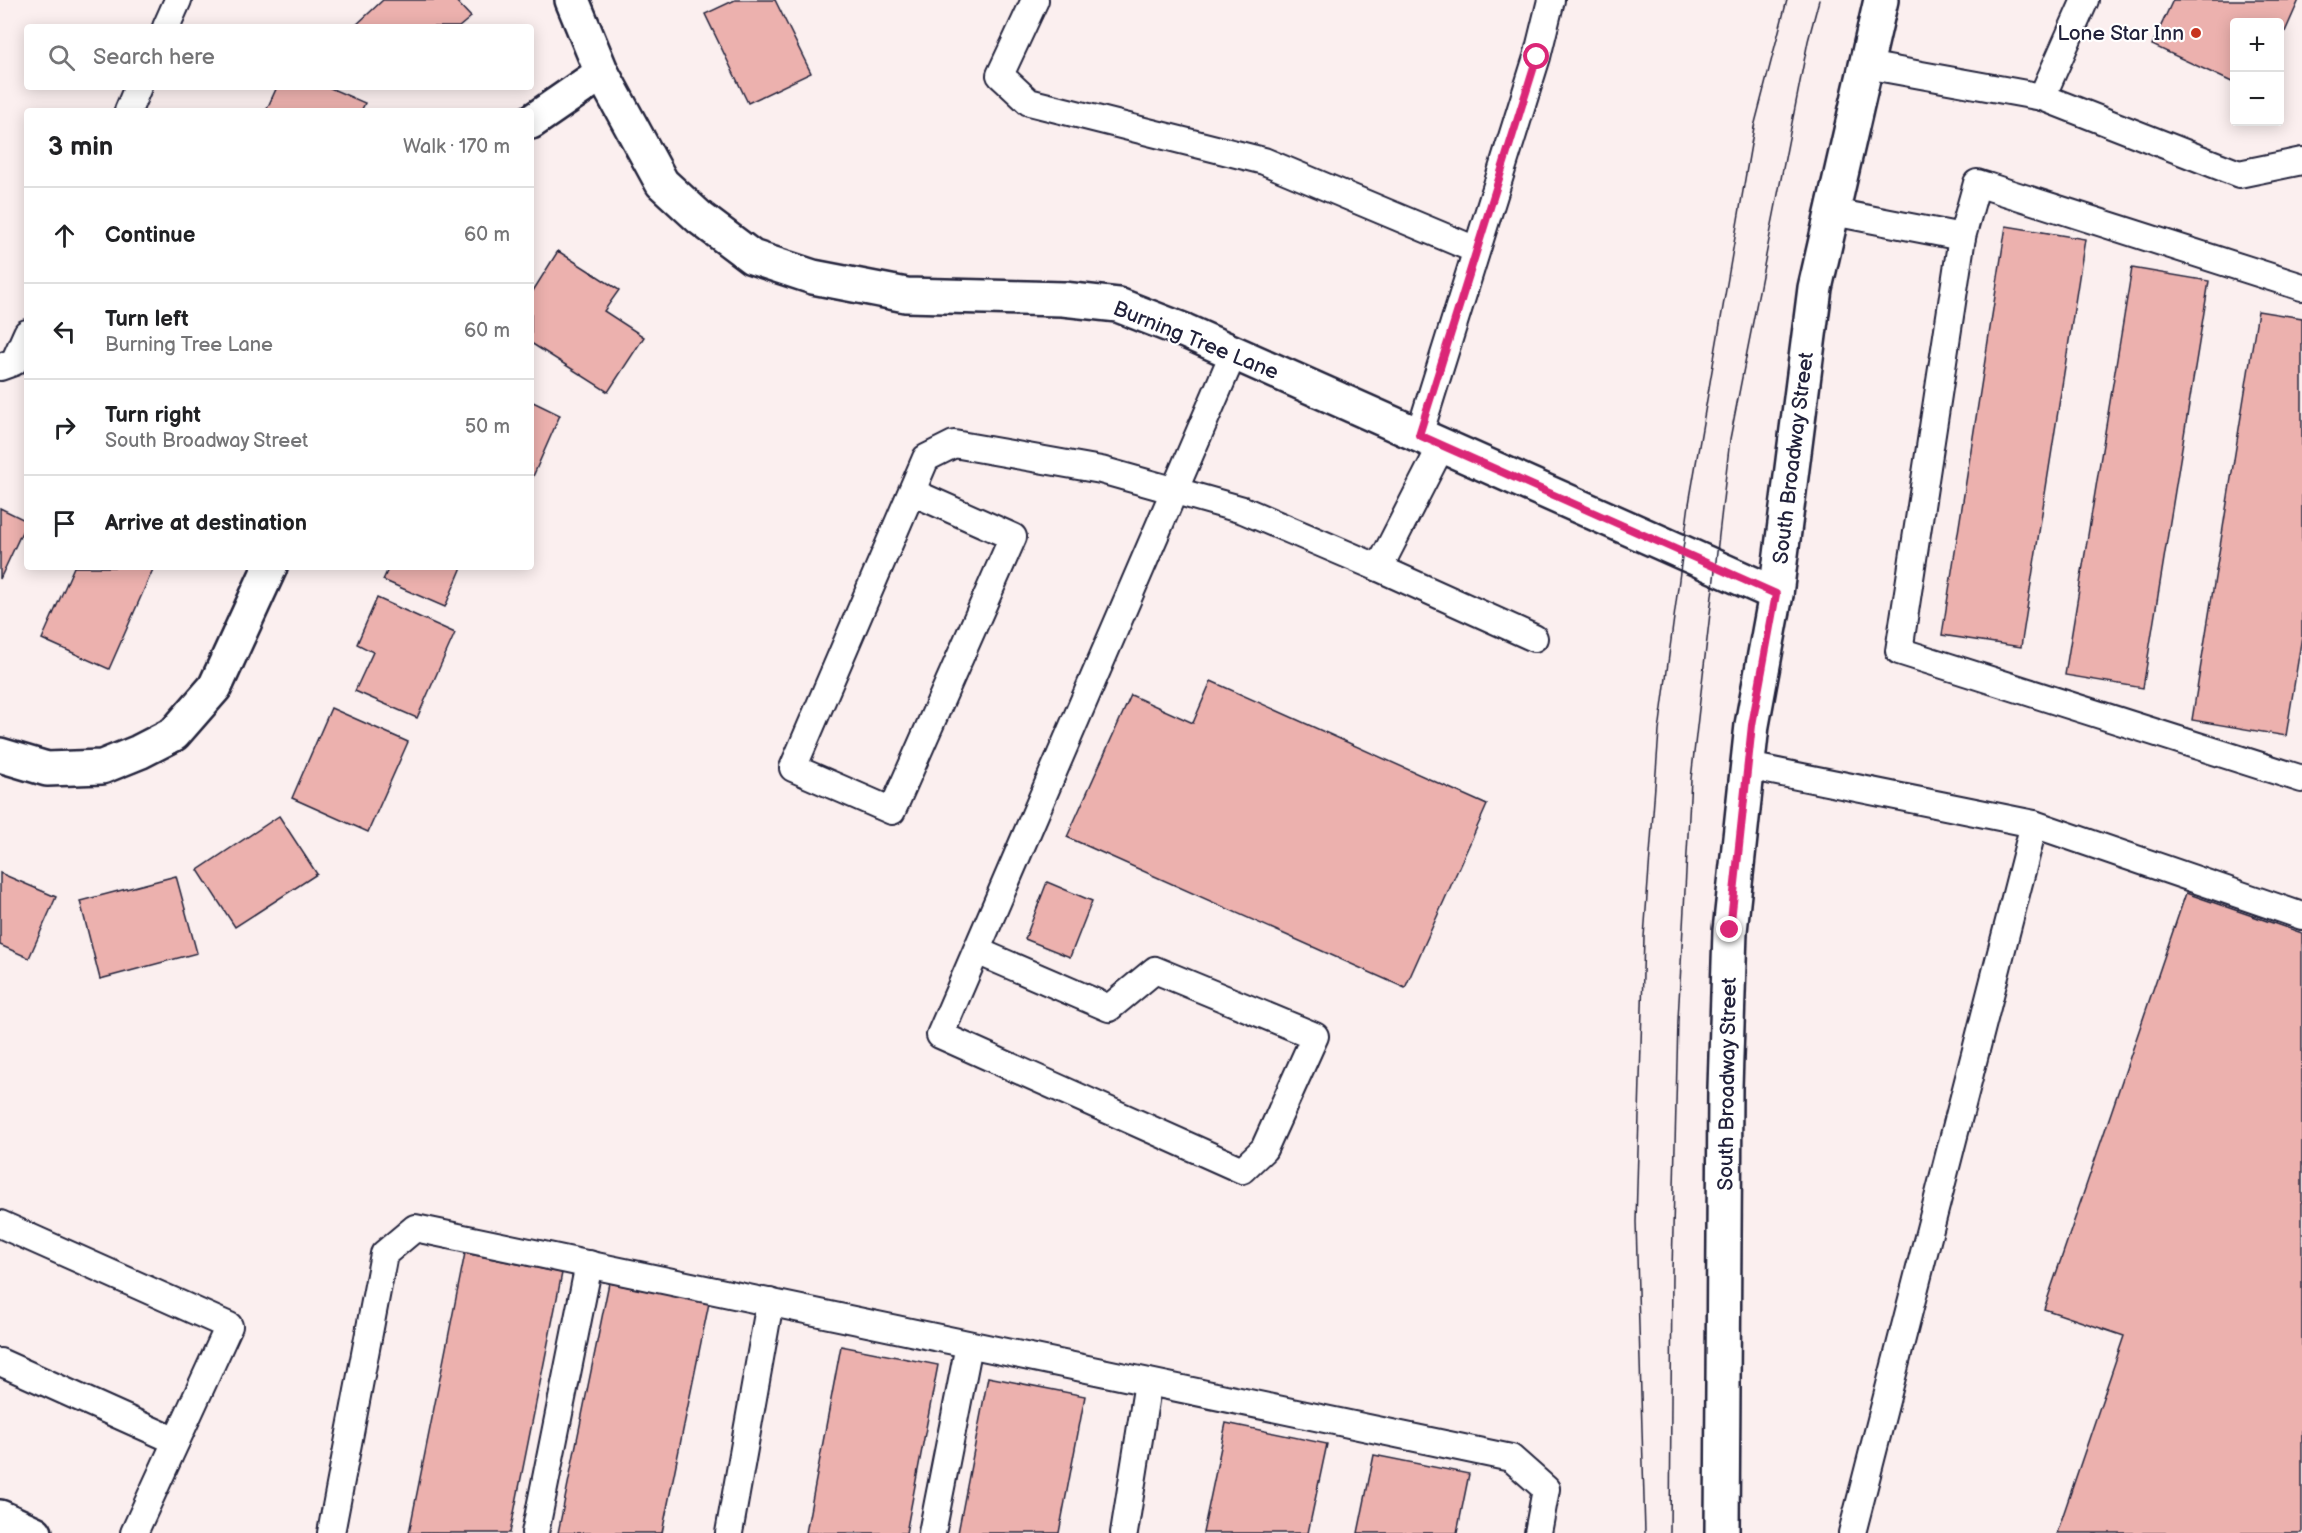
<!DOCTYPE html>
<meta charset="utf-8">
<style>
body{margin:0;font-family:"Balsamiq Sans",sans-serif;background:#f6f6f6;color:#202124}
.controls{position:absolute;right:18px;top:18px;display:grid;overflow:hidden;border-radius:6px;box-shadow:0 3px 15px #0003}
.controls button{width:54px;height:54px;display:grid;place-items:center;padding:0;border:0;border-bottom:2px solid #e0e0e0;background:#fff;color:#202124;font:30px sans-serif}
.stop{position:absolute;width:18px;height:18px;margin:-14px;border:4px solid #db2777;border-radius:50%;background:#fff}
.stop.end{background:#db2777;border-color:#fff;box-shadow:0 2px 6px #0008}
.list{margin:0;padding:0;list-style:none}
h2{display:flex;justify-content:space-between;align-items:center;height:78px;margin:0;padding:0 24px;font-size:26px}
h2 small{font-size:20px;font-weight:400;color:#757577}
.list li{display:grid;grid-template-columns:39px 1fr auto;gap:18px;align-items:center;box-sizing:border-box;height:96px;padding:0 24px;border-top:2px solid #e0e0e0}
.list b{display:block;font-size:22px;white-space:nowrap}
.list p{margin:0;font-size:20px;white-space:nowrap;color:#757577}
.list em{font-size:20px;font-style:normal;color:#757577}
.icon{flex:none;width:33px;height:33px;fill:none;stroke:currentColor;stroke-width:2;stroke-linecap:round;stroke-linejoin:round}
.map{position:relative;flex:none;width:2302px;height:1533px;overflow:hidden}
.search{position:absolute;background:#fff;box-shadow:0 3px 15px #0003;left:24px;top:24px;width:510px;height:66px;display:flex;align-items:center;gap:15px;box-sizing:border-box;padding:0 21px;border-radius:6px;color:#757577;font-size:22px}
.panel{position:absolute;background:#fff;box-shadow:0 3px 15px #0003;left:24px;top:108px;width:510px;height:462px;border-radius:6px}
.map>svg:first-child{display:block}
.building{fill:#ecb1ae;stroke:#22223b;stroke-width:1.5}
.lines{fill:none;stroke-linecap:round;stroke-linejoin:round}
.service-casing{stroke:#22223b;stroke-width:30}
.minor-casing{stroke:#22223b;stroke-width:38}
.tertiary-casing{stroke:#22223b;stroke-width:38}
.service{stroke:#fff;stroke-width:26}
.minor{stroke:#fff;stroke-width:33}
.tertiary{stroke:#fff;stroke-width:33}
.tram{stroke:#22223b;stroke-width:1.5}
.route{stroke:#db2777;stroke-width:8}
.poi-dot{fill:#c8321e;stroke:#fff;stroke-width:2}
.labels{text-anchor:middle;stroke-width:4.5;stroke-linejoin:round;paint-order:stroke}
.poi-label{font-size:21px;fill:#22223b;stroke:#fff;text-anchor:end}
.street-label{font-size:21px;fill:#22223b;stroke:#fff}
</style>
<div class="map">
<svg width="2302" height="1533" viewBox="0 0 2302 1533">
<rect width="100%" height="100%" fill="#fbefef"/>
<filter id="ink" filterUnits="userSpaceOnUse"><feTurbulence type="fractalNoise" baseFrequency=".0167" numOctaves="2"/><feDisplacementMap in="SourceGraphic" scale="12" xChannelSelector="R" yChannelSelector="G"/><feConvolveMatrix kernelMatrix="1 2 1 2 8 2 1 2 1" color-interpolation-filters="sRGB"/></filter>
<g filter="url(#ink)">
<g class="building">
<path d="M383 0H455L471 17 459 27H354Z"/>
<path d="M735 0H775L811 73 748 103 705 14Z"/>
<path d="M2173 0H2299L2280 43V22H2234V83L2152 45Z"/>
<path d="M277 87H328L365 103 361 111H266Z"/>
<path d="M2006 226 2085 239 2021 647 1942 635Z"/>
<path d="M558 251 619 290 604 311 644 337 608 392 531 343V294Z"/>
<path d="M2132 268 2209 281 2143 688 2065 675Z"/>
<path d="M2258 311 2302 318V636L2286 736 2192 720Z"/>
<path d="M531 401 560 415 531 481Z"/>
<path d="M0 508 27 521 0 579Z"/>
<path d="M74 567H154L109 669 42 639Z"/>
<path d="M389 567H462L445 607 383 580Z"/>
<path d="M377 598 455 633 417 718 355 691 373 652 357 644Z"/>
<path d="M1211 681 1487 805 1405 988 1067 837 1131 695 1193 723Z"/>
<path d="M331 708 408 742 368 832 292 798Z"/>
<path d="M279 816 317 874 235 927 198 870Z"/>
<path d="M0 873 56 897 29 958 0 945Z"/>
<path d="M176 876 197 953 100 979 80 901Z"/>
<path d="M1047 882 1092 901 1070 957 1025 939Z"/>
<path d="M2186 893 2302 933V1533H2057L2124 1336 2044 1309Z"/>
<path d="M465 1253 562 1273 510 1533H409Z"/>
<path d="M609 1283 709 1303 662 1533H558Z"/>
<path d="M841 1346 938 1365 906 1533H806Z"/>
<path d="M988 1377 1085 1396 1059 1533H958Z"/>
<path d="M1226 1423 1327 1444 1308 1533H1203Z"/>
<path d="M1374 1455 1469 1474 1457 1533H1358Z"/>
</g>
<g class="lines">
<defs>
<g id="service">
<path d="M1035 0 1000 75 1029 102 1264 161 1476 250"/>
<path d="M166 27 178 0"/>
<path d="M1866 65 2042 97 2085 0"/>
<path d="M2042 97 2239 174 2302 161"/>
<path d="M128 111 138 87"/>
<path d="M1833 212 1962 237"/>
<path d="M2302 287 1977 183 1962 237 1899 651 2302 779"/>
<path d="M0 367 14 362 27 333"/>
<path d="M1419 435 1537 57 1551 0"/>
<path d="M912 492 1013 537 892 811 793 768 926 458 954 444 1101 470 1243 510 1379 568 1442 445"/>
<path d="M1379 568 1534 638"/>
<path d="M1748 766 2034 824 2302 916"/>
<path d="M977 951 1109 1008 1155 970 1315 1036 1264 1149 1242 1170 940 1035 1234 352"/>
<path d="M0 1224 229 1326 134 1533"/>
<path d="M0 1362 176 1441"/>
<path d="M331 1533 384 1254 415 1228 1511 1458 1546 1489 1538 1533"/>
<path d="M535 1533 589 1264"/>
<path d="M729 1533 770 1302"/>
<path d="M932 1533 969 1345"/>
<path d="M1124 1533 1148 1382"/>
<path d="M1852 1533 2034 824"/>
</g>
<g id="minor">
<path d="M572 0 602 73 662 183 700 218 752 257 813 277 906 295 1063 299 1118 305 1185 331 1776 594"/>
<path d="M531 122 602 73"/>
<path d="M0 755 47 769 102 767 139 752 174 734 215 687 270 567"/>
<path d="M0 1517 35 1533"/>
</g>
<path id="tertiary" d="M1722 1533 1725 1088 1730 931 1752 725 1776 594 1815 288 1881 0"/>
</defs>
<use href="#service" class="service-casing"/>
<use href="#minor" class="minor-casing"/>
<use href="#tertiary" class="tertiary-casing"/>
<use href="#service" class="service"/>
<use href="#minor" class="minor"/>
<use href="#tertiary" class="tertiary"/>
<g class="tram">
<path d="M1645 1533 1636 1222 1644 937 1659 731 1689 504 1754 127 1787 0"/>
<path d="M1670 1533 1672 1271 1678 1020 1691 779 1730 439 1808 41 1819 0"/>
</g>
</g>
</g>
<g class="lines" filter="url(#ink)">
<path class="route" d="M1537 57 1419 435 1776 594 1752 725 1730 930"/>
</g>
<circle class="poi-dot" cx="2196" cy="33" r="6"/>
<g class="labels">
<g class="poi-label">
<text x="2184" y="40">Lone Star Inn</text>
</g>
<g class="street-label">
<text transform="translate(1196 340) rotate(22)" y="7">Burning Tree Lane</text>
<text transform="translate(1793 458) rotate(-83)" y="7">South Broadway Street</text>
<text transform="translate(1727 1084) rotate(-89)" y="7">South Broadway Street</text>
</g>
</g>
</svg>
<div class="controls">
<button>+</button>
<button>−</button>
</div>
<div class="stop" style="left:1537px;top:57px"></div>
<div class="stop end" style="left:1730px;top:930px"></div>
<div class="search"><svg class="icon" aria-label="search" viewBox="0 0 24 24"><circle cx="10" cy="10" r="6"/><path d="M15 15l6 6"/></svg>Search here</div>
<section class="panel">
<h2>3 min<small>Walk · 170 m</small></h2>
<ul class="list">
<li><svg class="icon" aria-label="ahead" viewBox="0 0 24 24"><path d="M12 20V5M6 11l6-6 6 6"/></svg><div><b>Continue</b></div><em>60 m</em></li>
<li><svg class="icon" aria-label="left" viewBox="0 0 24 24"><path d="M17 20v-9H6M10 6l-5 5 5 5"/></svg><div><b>Turn left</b><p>Burning Tree Lane</p></div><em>60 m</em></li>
<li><svg class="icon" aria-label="right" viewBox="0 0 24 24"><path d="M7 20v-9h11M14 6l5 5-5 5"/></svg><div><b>Turn right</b><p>South Broadway Street</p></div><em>50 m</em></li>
<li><svg class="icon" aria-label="arrive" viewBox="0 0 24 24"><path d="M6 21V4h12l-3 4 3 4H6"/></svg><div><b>Arrive at destination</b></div></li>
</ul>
</section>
</div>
